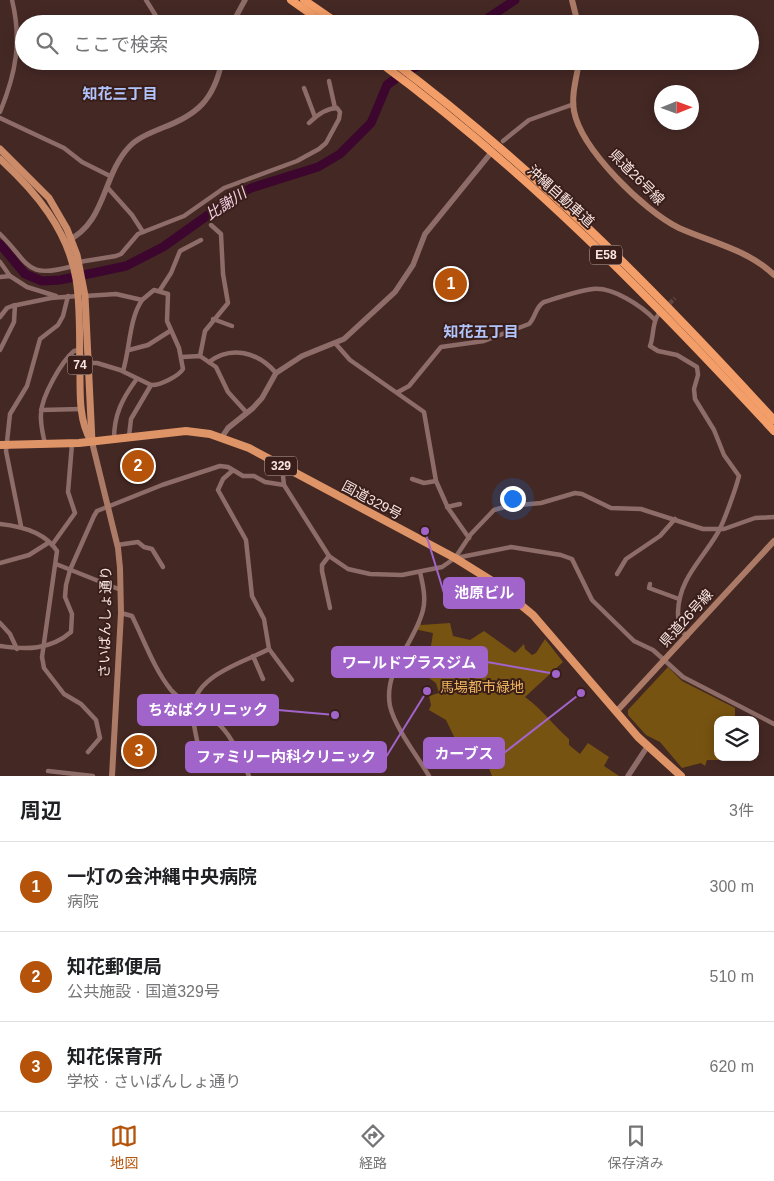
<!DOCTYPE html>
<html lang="ja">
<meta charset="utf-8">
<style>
body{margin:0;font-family:Helvetica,"Noto Sans JP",sans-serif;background:#f2f2f2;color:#202124}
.controls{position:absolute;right:15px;bottom:15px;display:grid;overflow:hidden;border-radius:10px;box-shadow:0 2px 12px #0003}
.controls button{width:45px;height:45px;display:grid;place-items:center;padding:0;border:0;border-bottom:1px solid #e0e0e0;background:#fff;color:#202124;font:25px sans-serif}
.compass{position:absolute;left:654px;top:85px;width:45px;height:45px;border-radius:50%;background:#fff;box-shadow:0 2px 12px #0003;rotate:89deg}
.you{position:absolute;left:512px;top:498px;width:18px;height:18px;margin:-12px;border:4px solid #fff;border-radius:50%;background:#1a73e8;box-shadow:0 0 0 8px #1a73e833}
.badge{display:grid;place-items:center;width:32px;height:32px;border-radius:50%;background:#b45309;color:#fff;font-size:16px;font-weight:700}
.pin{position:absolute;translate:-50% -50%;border:2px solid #fff;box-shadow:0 1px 5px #0006}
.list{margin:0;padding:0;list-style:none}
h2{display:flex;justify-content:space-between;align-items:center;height:65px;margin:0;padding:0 20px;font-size:21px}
h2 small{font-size:16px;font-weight:400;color:#757577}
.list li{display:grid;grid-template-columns:32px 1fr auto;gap:15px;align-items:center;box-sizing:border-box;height:90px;padding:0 20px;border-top:1px solid #e0e0e0}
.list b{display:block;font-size:19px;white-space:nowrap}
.list p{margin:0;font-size:16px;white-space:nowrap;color:#757577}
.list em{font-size:16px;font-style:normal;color:#757577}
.icon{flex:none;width:28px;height:28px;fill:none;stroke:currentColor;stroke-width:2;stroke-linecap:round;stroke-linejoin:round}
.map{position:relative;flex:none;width:774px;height:776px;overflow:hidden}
.search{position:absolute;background:#fff;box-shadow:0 2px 12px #0003;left:15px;right:15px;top:15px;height:55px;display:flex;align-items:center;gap:12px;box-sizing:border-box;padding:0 18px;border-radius:28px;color:#757577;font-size:19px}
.sheet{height:335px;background:#fff}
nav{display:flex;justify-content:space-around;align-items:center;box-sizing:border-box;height:70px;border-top:1px solid #e0e0e0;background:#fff;font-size:14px;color:#757577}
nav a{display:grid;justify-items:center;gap:2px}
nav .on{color:#b45309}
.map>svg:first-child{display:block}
.green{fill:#775311}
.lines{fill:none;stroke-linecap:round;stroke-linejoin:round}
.river{stroke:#3c062e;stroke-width:9}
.minor-tunnel{stroke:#5f4440;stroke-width:4.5;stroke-dasharray:4.5 2;stroke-linecap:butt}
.minor{stroke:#8e6c67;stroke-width:4.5}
.tertiary{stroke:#8e6c67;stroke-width:5.5}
.secondary{stroke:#ac7b67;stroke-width:6}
.primary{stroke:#cb8a68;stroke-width:7}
.trunk{stroke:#df9468;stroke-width:8}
.motorway{stroke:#f39e68;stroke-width:8}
.labels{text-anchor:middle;stroke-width:4;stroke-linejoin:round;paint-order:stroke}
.shield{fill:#391e1a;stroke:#bfa9a6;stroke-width:1}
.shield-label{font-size:12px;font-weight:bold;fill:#f9e5e2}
.street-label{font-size:14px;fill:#f9e5e2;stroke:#391e1a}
.park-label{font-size:14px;fill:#f2b960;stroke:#391e1a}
.neighbourhood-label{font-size:15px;font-weight:bold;fill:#b1c4fb;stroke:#391e1a}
.water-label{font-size:15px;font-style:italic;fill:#f4cfe5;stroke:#391e1a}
.leader{fill:none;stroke:#a164ca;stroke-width:2}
.callout-dot{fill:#a164ca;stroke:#391e1a;stroke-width:2}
.callout{fill:#a164ca;stroke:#a164ca;stroke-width:2}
.callout-label{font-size:15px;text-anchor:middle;font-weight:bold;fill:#fff}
</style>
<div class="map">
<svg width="774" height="776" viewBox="0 0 774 776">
<rect width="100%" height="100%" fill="#442824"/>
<g class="green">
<path d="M421 615V625L450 623 453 636 470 640 484 631 515 653 524 644 525 649 532 655 536 653 545 639 563 662 525 697C542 709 554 726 569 739V745L580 754 588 743 609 757 604 766 619 776H492C488 766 486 756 477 750 471 747 467 749 463 743L458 745 446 720 429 710 431 705 429 696 439 693 436 683 429 678H440L435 666H428L433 633 414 629Z"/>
<path d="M668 667 682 681 735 708V720H718V757H725L724 760H707L705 766 701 763 682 768 660 742 646 735 628 715V710Z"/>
</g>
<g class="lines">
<g class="river">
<path d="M479 24 515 0"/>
<path d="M0 244 25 274 42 281 60 280 126 266 163 247 232 198 251 188 318 167 340 154 371 123 387 85 405 72 430 61"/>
</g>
<path class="minor-tunnel" d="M665 308 675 298"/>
<g class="minor">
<path d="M146 0 161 24"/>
<path d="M329 81 335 108"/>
<path d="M304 88 315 117"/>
<path d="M0 112C16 73 22 41 12 0"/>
<path d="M0 118 64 148 82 162 110 176"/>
<path d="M503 141 529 120 574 104"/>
<path d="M107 187 132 215 143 232"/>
<path d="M0 234C30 263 24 280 73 266"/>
<path d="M0 262 10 276"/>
<path d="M79 262 116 256 121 254 138 234 184 216 224 188 297 161 319 149 326 143 339 119 340 112 337 108C326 108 317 115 309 123"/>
<path d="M0 277 10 276 27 287 56 296"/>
<path d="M160 290 171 273 180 251 201 240"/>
<path d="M85 296 116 294 142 300 154 290 168 294 167 321 179 348 183 369C179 376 159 386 151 385L131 419 129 436"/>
<path d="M658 315C652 323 654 336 650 346L658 351 677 355 697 367 698 375 694 389 695 399 714 430 724 455 739 476C736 488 723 525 717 534 701 561 679 579 678 612 678 623 679 629 687 637"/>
<path d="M0 317 7 308 12 306 51 298 78 296"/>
<path d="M213 319 232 326"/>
<path d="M335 343 350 360 424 412 436 481 448 508 469 538"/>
<path d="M0 350 14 322 15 305"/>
<path d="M129 350 148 345 170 331"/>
<path d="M200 356 205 331 228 303 223 274 221 234 211 225"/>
<path d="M182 357 200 356 216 367 228 392 247 413"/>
<path d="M209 362C231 345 258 352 276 373"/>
<path d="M88 363H97L120 370 151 385"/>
<path d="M123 371C130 349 129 319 142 300"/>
<path d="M398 392 409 386 441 347 484 341 529 324C536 317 535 307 544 302 560 297 577 291 593 289 613 287 642 306 655 320"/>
<path d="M41 410 82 409"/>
<path d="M114 439C114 415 122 399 136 380"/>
<path d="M45 444C43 435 40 423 41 413 42 396 61 362 74 351L79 350"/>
<path d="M282 467 284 485 329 556 348 569 370 574 402 575 442 567 455 558 471 534 494 510 508 506 541 503 575 493 582 494 611 508 641 509 703 529H724L755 518 774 517"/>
<path d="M412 479 424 483 436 481"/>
<path d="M447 507 460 504"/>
<path d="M0 524C20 526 45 532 57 551L42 657 44 668 64 694 81 704 96 720 100 738 88 752"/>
<path d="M21 526 6 451 10 414 27 386 40 339 58 325 63 316 68 296"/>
<path d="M52 545 75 513 68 492 72 444"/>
<path d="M117 545 138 542 144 547 152 549 163 567"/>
<path d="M329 556 322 565V571L330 608"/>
<path d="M456 558 511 547 561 555 572 559 592 600 634 641 653 650 683 677 774 724"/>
<path d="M0 563 29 555 48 543"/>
<path d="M56 564 121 590"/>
<path d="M420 572C423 585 426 598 423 610 415 643 383 670 390 706 395 728 418 757 429 776"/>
<path d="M617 574 626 559 660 536 675 519"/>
<path d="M650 584 649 588 679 599"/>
<path d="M121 613 132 616C144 640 154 669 171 690 183 704 201 710 215 721 232 734 240 757 249 776"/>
<path d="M0 623 10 634 17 649"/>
<path d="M0 646C26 650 50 650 71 632L72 614 65 597 66 585 70 570 94 516 97 511 162 485 220 466 228 467 243 476H254L265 482 284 485"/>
<path d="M269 649 292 680"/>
<path d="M253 656 263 679"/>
<path d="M215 720 232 716"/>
<path d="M198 745C196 735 193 724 193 714 190 676 243 663 269 649L264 619 252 596 246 540 218 490 223 479 232 471"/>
<path d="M48 771 93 776"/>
</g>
<g class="tertiary">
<path d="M232 24 245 0"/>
<path d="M67 241C106 223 102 176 129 147 137 138 150 133 162 128 197 115 214 100 222 61"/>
<path d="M222 437 228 428 253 408 262 398 276 373 302 356 344 339 395 292 413 265 425 234 490 154"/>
<path d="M628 776 647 747"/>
</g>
<g class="secondary">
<path d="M572 0 578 24"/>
<path d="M579 61C577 77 571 94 574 111 581 149 644 211 679 228 710 242 749 250 774 275"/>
<path d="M92 442 118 548 120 568 121 613 112 776"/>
<path d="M616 712 774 541"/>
</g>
<g class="primary">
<path d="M0 149 49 198 67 229 77 255 85 296 92 442"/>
<path d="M0 159C36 192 68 230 76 279 81 309 79 341 80 371 80 395 79 421 91 441"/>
</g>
<path class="trunk" d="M0 445 79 443 186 431 210 434 249 448 455 558 492 581 533 615 638 737 681 776"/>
<g class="motorway">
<path d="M291 0 325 24"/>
<path d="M304 0 339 24"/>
<path d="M378 61C525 169 651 298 774 431"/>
<path d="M392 61C533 166 656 291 774 420"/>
</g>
</g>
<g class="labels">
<g class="shield">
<rect x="590" y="245.5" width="32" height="19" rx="4"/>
<rect x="67.5" y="355.5" width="25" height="19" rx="4"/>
<rect x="265" y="456.5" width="32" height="19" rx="4"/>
</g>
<g class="shield-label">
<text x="606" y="259">E58</text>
<text x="80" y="369">74</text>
<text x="281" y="470">329</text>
</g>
<g class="street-label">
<text transform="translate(637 177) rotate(45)" y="5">県道26号線</text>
<text transform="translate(561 196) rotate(42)" y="5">沖縄自動車道</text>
<text transform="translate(372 500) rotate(28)" y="5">国道329号</text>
<text transform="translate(686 618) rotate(-48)" y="5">県道26号線</text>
<text transform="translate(105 622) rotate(-89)" y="5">さいばんしょ通り</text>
</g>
<g class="park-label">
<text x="482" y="692">馬場都市緑地</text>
</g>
<g class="neighbourhood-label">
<text x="120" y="99">知花三丁目</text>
<text x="481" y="337">知花五丁目</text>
</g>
<g class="water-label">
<text transform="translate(226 204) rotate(-33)" y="5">比謝川</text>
</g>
</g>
<path class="leader" d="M425 531L444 593M556 674L487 662M335 715L278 710M581 693L504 753M427 691L386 757"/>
<g class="callout-dot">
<circle cx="425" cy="531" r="5"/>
<circle cx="556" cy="674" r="5"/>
<circle cx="335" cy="715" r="5"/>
<circle cx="581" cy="693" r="5"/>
<circle cx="427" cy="691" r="5"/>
</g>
<g class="callout">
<rect x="444" y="578" width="80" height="30" rx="5"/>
<rect x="332" y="647" width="155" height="30" rx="5"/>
<rect x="138" y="695" width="140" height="30" rx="5"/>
<rect x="424" y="738" width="80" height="30" rx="5"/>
<rect x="186" y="742" width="200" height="30" rx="5"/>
</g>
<g class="callout-label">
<text x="484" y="598">池原ビル</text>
<text x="409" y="668">ワールドプラスジム</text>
<text x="208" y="715">ちなばクリニック</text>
<text x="464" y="759">カーブス</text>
<text x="286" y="762">ファミリー内科クリニック</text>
</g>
</svg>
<div class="controls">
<button><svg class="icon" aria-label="layers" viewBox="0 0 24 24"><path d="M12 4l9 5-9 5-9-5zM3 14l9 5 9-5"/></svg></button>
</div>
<svg class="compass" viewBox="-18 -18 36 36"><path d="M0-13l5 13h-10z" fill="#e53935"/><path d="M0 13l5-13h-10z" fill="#757577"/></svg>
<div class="you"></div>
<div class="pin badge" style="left:451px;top:284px">1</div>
<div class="pin badge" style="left:138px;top:466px">2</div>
<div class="pin badge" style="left:139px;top:751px">3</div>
<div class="search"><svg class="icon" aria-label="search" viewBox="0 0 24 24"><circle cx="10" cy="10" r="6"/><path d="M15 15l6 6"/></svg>ここで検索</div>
</div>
<section class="sheet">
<h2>周辺<small>3件</small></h2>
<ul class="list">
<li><span class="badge">1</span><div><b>一灯の会沖縄中央病院</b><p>病院</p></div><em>300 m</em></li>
<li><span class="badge">2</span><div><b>知花郵便局</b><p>公共施設 · 国道329号</p></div><em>510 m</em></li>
<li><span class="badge">3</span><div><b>知花保育所</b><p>学校 · さいばんしょ通り</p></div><em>620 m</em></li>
</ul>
</section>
<nav>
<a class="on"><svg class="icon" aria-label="map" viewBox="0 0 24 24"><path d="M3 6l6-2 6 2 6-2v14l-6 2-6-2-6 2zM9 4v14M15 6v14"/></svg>地図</a>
<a><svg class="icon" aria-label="directions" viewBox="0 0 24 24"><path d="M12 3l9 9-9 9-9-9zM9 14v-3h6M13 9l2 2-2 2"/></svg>経路</a>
<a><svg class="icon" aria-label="saved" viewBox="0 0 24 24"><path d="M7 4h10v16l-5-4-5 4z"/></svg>保存済み</a>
</nav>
